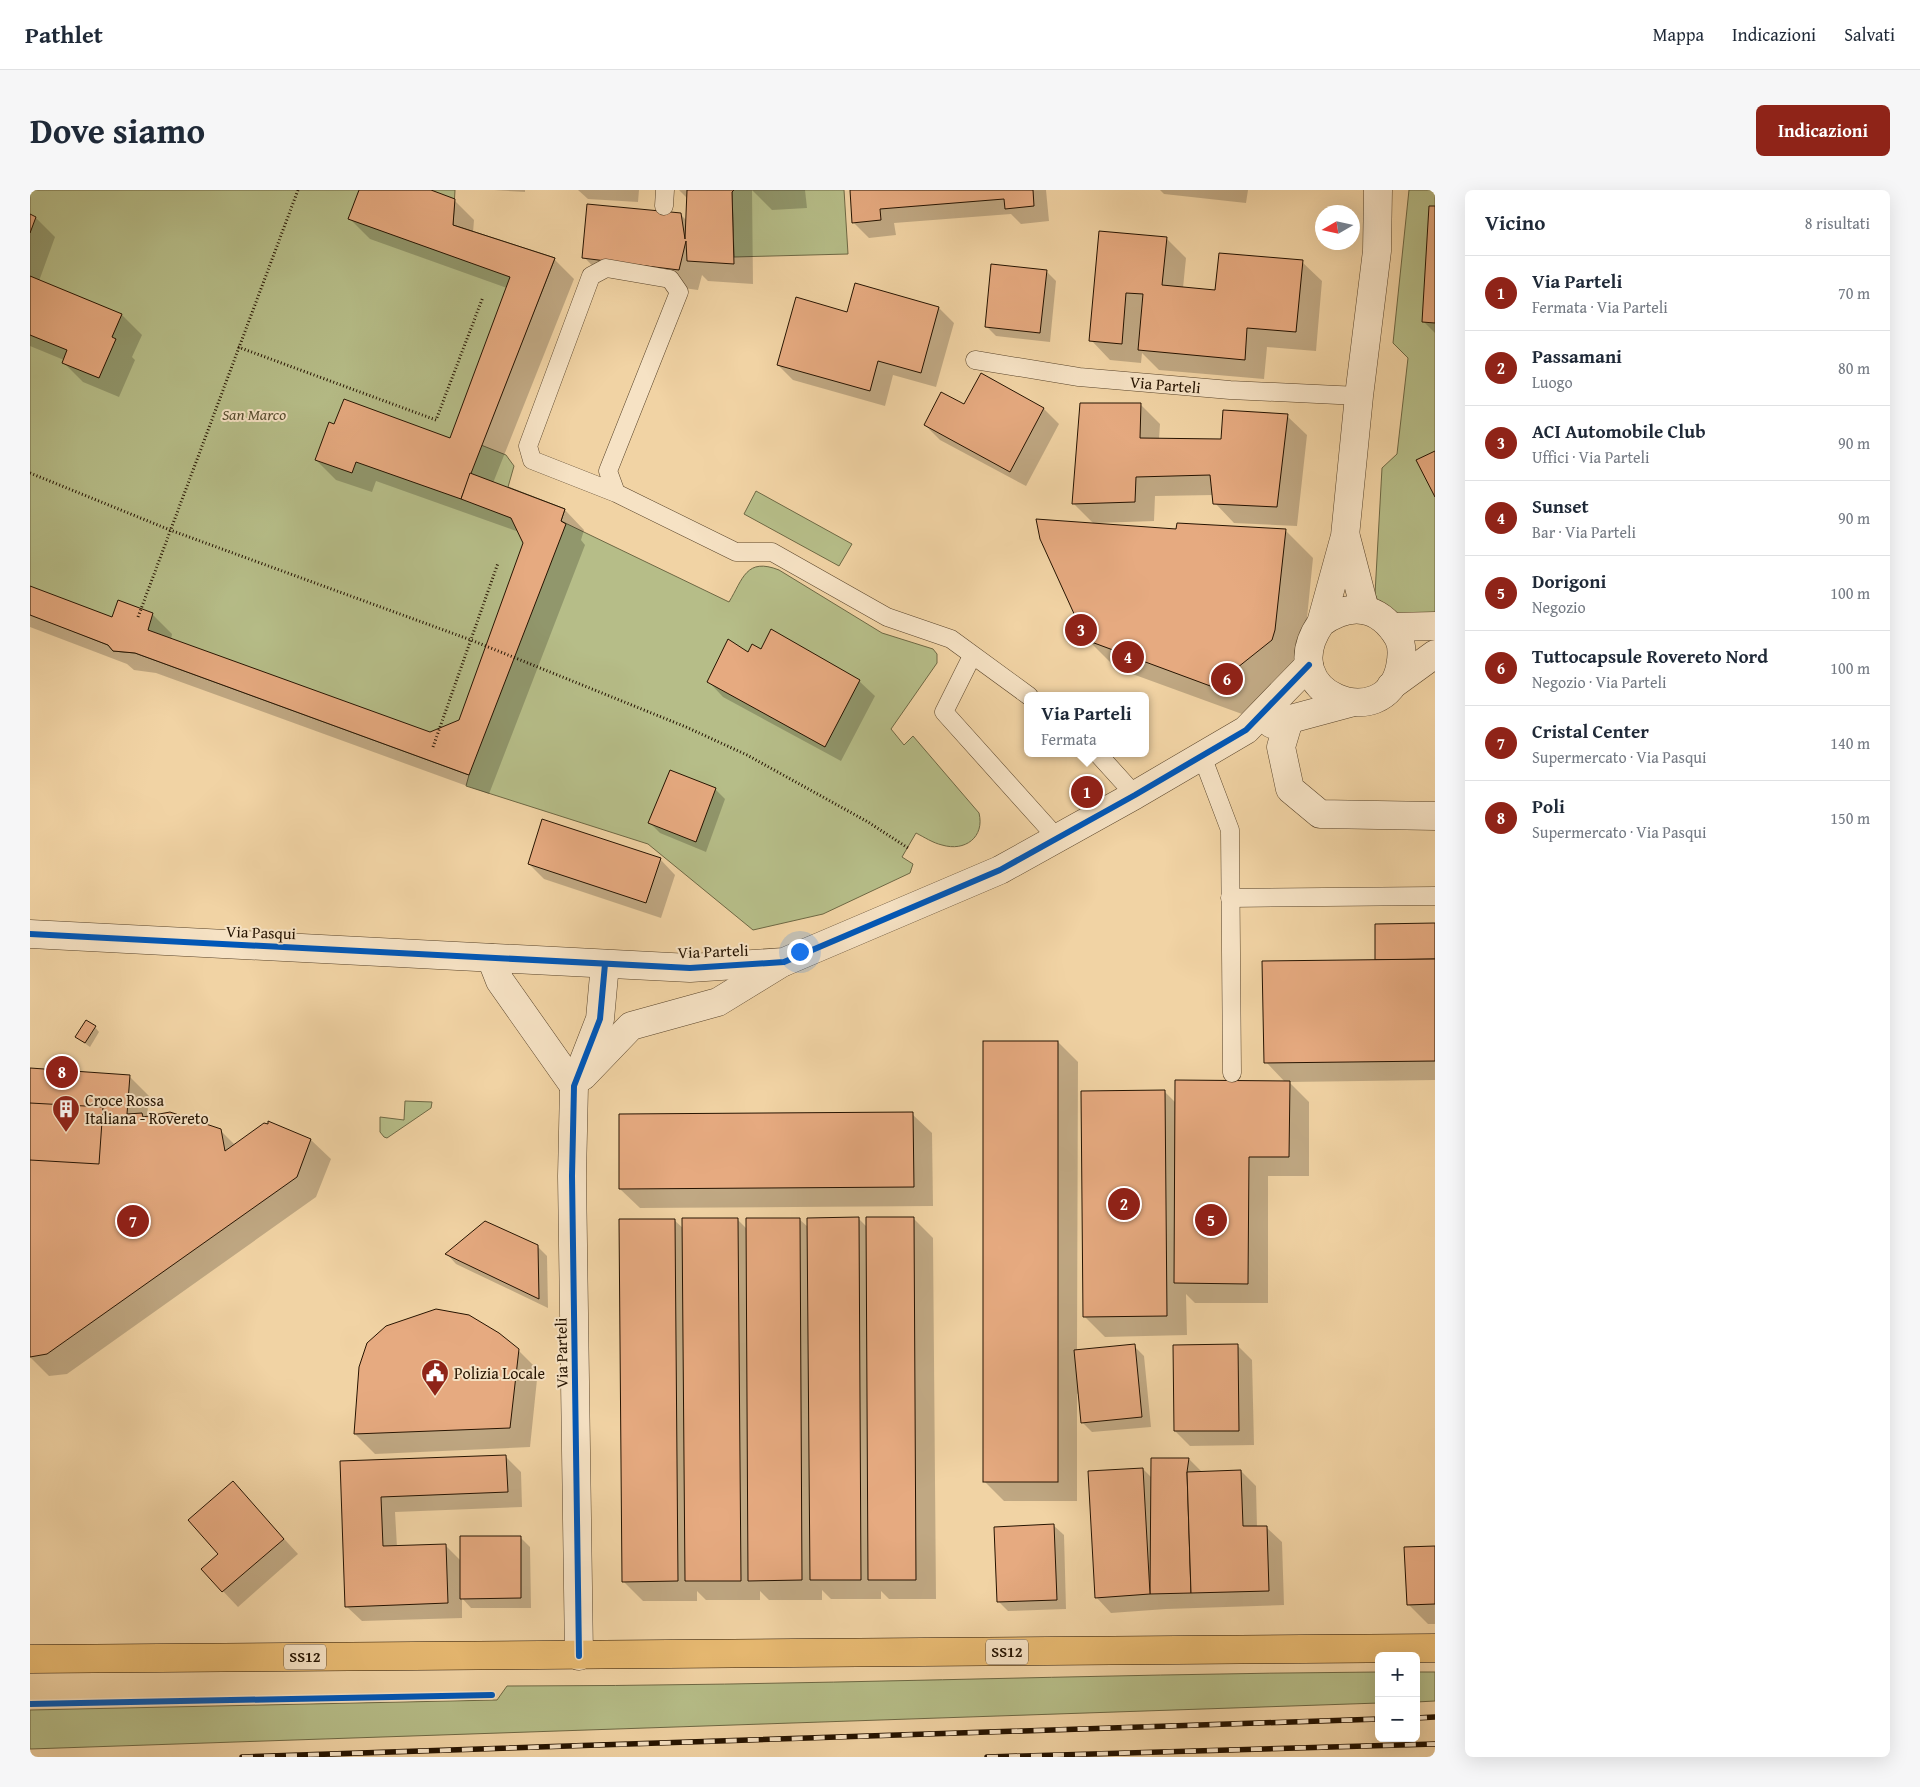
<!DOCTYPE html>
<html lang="it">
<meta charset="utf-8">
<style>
body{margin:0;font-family:"Gentium Book Plus",serif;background:#f6f6f7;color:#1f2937}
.controls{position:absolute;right:15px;bottom:15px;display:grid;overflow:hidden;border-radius:8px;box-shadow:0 5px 20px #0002}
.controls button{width:45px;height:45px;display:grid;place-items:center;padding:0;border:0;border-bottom:1px solid #e0e1e3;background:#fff;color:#1f2937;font:25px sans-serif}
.compass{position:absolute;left:1285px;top:15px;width:45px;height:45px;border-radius:50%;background:#fff;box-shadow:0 5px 20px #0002;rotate:261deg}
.you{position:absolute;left:769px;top:761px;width:18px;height:18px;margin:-12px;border:4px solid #fff;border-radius:50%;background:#1a73e8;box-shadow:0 0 0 8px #1a73e833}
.badge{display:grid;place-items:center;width:32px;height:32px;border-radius:50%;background:#8f2418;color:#fff;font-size:16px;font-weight:700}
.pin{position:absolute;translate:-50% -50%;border:2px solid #fff;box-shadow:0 1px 5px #0006}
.popup{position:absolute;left:994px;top:502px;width:125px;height:65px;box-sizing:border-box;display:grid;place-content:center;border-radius:8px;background:#fff;filter:drop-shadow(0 1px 4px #0005);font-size:16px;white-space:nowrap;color:#747a83}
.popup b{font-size:19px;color:#1f2937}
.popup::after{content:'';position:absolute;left:50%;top:100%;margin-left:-10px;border:10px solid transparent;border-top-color:#fff}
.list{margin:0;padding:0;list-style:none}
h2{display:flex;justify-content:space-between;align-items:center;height:65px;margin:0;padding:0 20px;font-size:21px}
h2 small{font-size:16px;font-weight:400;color:#747a83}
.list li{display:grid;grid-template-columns:32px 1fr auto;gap:15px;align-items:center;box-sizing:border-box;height:75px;padding:0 20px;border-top:1px solid #e0e1e3}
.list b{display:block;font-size:19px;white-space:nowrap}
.list p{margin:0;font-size:16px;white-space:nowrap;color:#747a83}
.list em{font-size:16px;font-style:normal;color:#747a83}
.map{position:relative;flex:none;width:1405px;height:1567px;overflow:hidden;border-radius:8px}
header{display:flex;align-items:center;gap:30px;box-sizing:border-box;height:70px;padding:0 25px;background:#fff;border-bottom:1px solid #e0e1e3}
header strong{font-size:24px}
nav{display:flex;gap:28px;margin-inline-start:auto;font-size:18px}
.intro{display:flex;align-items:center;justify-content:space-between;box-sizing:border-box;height:120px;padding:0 30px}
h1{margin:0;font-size:35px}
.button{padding:12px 22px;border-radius:8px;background:#8f2418;color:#fff;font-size:18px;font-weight:700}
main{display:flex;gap:30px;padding:0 30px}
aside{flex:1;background:#fff;border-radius:8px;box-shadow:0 5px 20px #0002}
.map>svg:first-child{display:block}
.green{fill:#b6bd88;stroke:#6e6844}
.shadow{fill:#0003}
.building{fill:#e6aa80;stroke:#251300}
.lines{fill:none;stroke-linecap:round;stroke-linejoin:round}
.lane-casing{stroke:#584329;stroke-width:19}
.street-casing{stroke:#584329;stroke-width:29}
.primary-casing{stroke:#251300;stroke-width:29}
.path{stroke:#251300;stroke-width:3;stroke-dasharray:1 2.5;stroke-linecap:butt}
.lane{stroke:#f6e2c4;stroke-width:18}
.street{stroke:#f6e2c4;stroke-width:28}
.primary{stroke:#e8ba72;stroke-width:28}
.rail-casing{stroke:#251300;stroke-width:5.5}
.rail{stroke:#f6e2c4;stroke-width:4;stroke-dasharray:11;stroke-linecap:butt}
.cycleway-casing{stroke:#f6e2c4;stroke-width:9}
.cycleway{stroke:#0057b8;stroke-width:6}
.labels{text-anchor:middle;stroke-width:4;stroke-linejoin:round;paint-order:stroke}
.shield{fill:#f6e2c4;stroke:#64513b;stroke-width:1}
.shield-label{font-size:15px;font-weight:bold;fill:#251300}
.street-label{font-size:16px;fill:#251300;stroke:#f6e2c4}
.park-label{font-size:16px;font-style:italic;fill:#584e30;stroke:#f6e2c4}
.poi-label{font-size:16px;fill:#251300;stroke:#f6e2c4;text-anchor:start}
</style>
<header>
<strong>Pathlet</strong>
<nav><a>Mappa</a><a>Indicazioni</a><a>Salvati</a></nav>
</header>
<div class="intro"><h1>Dove siamo</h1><a class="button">Indicazioni</a></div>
<main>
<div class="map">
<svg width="1405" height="1567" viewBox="0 0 1405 1567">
<rect width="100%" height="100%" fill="#f1d3a4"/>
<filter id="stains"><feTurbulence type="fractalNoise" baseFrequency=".004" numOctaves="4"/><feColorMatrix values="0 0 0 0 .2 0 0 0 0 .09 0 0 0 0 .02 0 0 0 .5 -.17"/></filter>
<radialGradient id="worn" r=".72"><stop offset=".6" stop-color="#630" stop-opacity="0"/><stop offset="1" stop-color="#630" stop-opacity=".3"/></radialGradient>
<g class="green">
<path d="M0 0H425L423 35 525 68 451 255 476 265 484 276 478 297 535 319 531 331 699 412C713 389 716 367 749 380L852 443 903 459 907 464V473L861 539 874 555 883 546 949 623C955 647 935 662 912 655 903 653 894 647 886 643L872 667 883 674 880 683 793 724 723 740 618 654 436 596 439 585 105 463 83 461 78 455 0 424Z"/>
<path d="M704 0H814L818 64 704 67 702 2Z"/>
<path d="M1379 0H1405V430L1353 423 1345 404 1352 278 1367 264 1378 168 1363 153Z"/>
<path d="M726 301 822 354 809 376 714 324Z"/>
<path d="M375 911 402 912 401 918 357 948 354 947 350 942V927L374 930Z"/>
<path d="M1349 1482V1513L0 1559V1520L467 1510 477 1496C767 1496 1058 1484 1349 1482Z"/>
<path d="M1386 1482H1405V1511L1386 1512Z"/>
</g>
<g class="shadow">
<path d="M331 0H397L424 10 444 30 443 43 524 69 544 89 463 293 535 320 554 340 551 350 555 355 459 604 126 483 104 480 97 474 0 437V397L83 428 122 424 142 444 141 450 400 544 430 531 494 353 489 342 346 291 342 302 306 290 286 270 305 235 421 250 477 98 340 49 320 29Z"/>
<path d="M464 0H495V2Z"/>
<path d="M548 0H609L608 12 558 9Z"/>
<path d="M649 0H722L723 94 678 91 672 85 668 100 573 87 554 67 650 24 658 32V9Z"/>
<path d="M722 0H775L777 18 742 20Z"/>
<path d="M821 0H1016L1019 31 991 34 981 24 864 33 866 45 839 48 824 33Z"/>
<path d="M1130 0H1218L1216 13 1134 4Z"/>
<path d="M1405 18V143L1393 131Z"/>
<path d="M0 26 6 28 25 47 9 91 92 125 112 145 102 167 105 170 89 207 53 192 33 172 34 170 0 156Z"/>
<path d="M1136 48 1156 68 1153 98 1186 101 1272 72 1292 91 1286 161 1237 157 1234 189 1129 180 1112 163 1111 173 1080 170 1061 150Z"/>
<path d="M1016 81 1026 91 1020 152 966 146 956 136Z"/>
<path d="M909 118 924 133 906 197 863 185 855 216 763 190 748 175 818 123Z"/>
<path d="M1110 214 1130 234 1129 249 1192 250 1257 226 1277 245 1267 336 1204 333 1185 313 1184 305 1125 306 1124 331 1067 333V335L1148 341 1255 340 1283 368 1273 468 1270 478 1212 524 1086 478 1057 449 1065 335 1043 313Z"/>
<path d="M935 216 1014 219 1029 234 996 296 910 250 895 235Z"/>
<path d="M742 441 829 491 845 506 811 571 693 507 678 491 719 463 732 461Z"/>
<path d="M685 599 695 609 676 662 630 643 620 633Z"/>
<path d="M630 669 645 685 631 728 514 689 499 674Z"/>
<path d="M1405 734V890L1259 892 1279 912V986H1238V1113H1165L1156 1104 1157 1145 1075 1147 1055 1127 1134 901 1146 913 1255 892 1236 872 1347 771Z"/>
<path d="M65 837 69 842 60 857 46 847Z"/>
<path d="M1028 852 1048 872 1047 1161 1104 1156 1114 1166 1121 1237 1062 1242 1052 1232 1049 1203 1047 1204V1311H974L954 1291Z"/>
<path d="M0 879 99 886 119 906 117 927 190 940 205 955 239 936V933L281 950 301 969 286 1007 37 1184 19 1186 0 1167Z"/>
<path d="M882 924 902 943 903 1016 610 1018 590 999Z"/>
<path d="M828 1028 837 1037 883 1028 903 1048 906 1409H859L851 1401V1409H801L792 1400V1410H739L730 1401V1410H676L667 1401V1411H613L593 1391 644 1030 654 1039 707 1029 717 1039 769 1029 778 1037Z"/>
<path d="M507 1056 517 1066 518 1118 426 1074 417 1064Z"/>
<path d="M1207 1155 1222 1170 1224 1255 1160 1256 1145 1241Z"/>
<path d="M488 1160 508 1180 500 1257 345 1264 325 1244Z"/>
<path d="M476 1267 491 1282 492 1317 365 1322 367 1357 415 1355 431 1371 490 1347 500 1357 501 1418H441L432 1408V1428L332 1431 316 1416 311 1273Z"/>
<path d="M1122 1269H1159L1172 1282 1211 1281 1226 1296 1227 1337H1236L1252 1352 1254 1415 1136 1419 1081 1423 1066 1407 1113 1279 1122 1288Z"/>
<path d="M203 1293 268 1364 208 1417 172 1379 190 1364Z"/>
<path d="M1023 1335 1034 1345 1036 1419 978 1421 968 1411Z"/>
<path d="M1405 1357V1434H1398L1378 1414Z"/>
</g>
<g class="building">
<path d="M329 0H401L425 9 423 35 525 68 431 309 326 272 322 283 285 270 299 232 304 234 314 209 420 248 480 87 318 29Z"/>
<path d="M657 0H704L702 2 704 74 657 71 656 51 649 80 552 68 557 14 651 23 655 49Z"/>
<path d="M820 0H1003L1004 16 975 19 974 9 850 19 851 30 822 33Z"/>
<path d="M1399 16H1405V133L1392 132Z"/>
<path d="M0 24 6 27 0 43Z"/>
<path d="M1069 41 1137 47 1132 95 1185 100 1189 63 1273 70 1266 142 1217 138 1215 170 1108 160 1113 104 1096 103 1092 154 1059 151Z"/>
<path d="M961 74 1017 80 1010 143 955 137Z"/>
<path d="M0 86 92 124 82 147 86 149 69 188 32 173 37 160 0 145Z"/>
<path d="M825 93 909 117 891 183 848 171 840 201 747 175 766 107 817 122Z"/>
<path d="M951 183 1014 218 980 282 894 235 911 202 934 214Z"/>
<path d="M1050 213H1111L1110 248 1191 249 1193 220 1258 224 1247 317 1183 314 1180 285 1106 287 1105 312 1042 314Z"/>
<path d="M1405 261V307L1386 270Z"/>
<path d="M440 283 535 319 531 331 536 334 439 585 105 463 83 461 78 455 0 425V396L82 427 88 410 123 423 118 440 400 542 429 530 493 353 481 328 431 309Z"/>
<path d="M1006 329 1146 339 1147 333 1256 339 1245 440 1242 450 1183 497 1056 450 1010 349Z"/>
<path d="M741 439 830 490 795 557 677 492 698 449 718 462 722 454 731 459Z"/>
<path d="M640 580 686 598 666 652 618 633Z"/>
<path d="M512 629 631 668 616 713 498 674Z"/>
<path d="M1405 733V769L1345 770V734Z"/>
<path d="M1405 769V871L1234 873 1232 771Z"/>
<path d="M56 830 66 836 55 853 45 847Z"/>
<rect x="953" y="851" width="75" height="441"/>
<path d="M0 878 100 885 97 924 112 923 113 927 140 922 191 939 195 961 234 933 238 934V931L281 949 267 987 17 1164 0 1167Z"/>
<path d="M1145 890 1260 891 1259 967H1219L1218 1094 1144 1093Z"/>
<path d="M1135 900 1137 1126 1053 1127 1051 901Z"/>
<path d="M0 913 73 917 69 974 0 970Z"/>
<path d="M883 922 884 997 589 999V924Z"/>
<path d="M829 1027 831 1390H780L777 1028Z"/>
<path d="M836 1027H884L886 1390H838Z"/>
<path d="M652 1028H708L711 1391H655Z"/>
<path d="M716 1028H770L772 1390 718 1391Z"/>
<path d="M589 1029H645L648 1391 592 1392Z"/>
<path d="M455 1031 508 1055 509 1109 415 1064Z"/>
<path d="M406 1119 439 1125 469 1143 489 1159 480 1238 324 1244 329 1177 337 1153 356 1136Z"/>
<path d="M1105 1154 1112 1227 1051 1233 1044 1160Z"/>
<path d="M1208 1154 1209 1241H1144L1143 1155Z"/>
<path d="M476 1265 478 1302 351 1307 353 1356 416 1354 418 1413 315 1417 310 1271Z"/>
<path d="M1121 1268H1159L1157 1282 1161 1403 1120 1404Z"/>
<path d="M1113 1278 1120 1404 1065 1408 1058 1281Z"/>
<path d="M1211 1280 1213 1336H1237L1239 1401 1161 1403 1157 1282Z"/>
<path d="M203 1291 254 1349 192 1402 171 1379 188 1364 158 1330Z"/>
<path d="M1024 1334 1027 1410 967 1412 964 1337Z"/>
<path d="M430 1346H491V1408L430 1409Z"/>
<path d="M1405 1356V1414L1377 1415 1374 1357Z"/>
</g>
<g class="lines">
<defs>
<g id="lane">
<path d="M634 16 635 0"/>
<path id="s1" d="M945 170 1049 187 1200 200 1329 206"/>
<path d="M586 303 578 281 649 102 640 89 576 78 561 86 498 256 502 270 586 303 706 362H742L857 427 921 449 999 506"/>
<path d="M942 466 914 522 1028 649"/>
<path d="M1067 563 1105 605"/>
<path d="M1172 566 1200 640 1202 883"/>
<path d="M1200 708 1405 706"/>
</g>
<g id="street">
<path d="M1316 347 1335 420"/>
<path d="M1291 433C1320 412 1349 415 1368 447 1373 456 1372 467 1370 477 1356 546 1241 505 1291 433L1315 346 1329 206 1347 61 1348 0"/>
<path d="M1362 437 1405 436"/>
<path d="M1361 496 1405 464"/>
<path d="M1259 530 1251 557 1260 599 1290 624 1405 626"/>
<path d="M1242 534 1320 513"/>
<path d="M0 744 660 778 754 772 970 680 1105 605 1216 540 1279 475"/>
<path d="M461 768 470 791 544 896"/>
<path d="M553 886 601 836 688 812 750 774"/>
<path d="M549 1466 542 986 544 896 570 829 575 774"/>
</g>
<path id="primary" d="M0 1469 1405 1458"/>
</defs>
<use href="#lane" class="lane-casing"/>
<use href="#street" class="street-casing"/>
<use href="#primary" class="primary-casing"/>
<g class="path">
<path d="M208 157 406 230 453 107"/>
<path d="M0 283 140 340 441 450 656 537 717 565 838 632 878 658"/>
<path d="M108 427 268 0"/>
<path d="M403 557 468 373"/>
</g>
<use href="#lane" class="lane"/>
<use href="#street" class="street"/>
<use href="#primary" class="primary"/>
<defs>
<g id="rail">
<path d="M1386 1528 1405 1527"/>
<path d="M212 1567 1349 1529"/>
<path d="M957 1567 1405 1554"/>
</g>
</defs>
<use href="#rail" class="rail-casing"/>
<use href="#rail" class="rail"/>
<defs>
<g id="cycleway">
<path d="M0 744 660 778 754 772 970 680 1105 605 1216 540 1279 475"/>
<path d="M549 1466 542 986 544 896 570 829 575 774"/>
<path d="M0 1514 462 1505"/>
</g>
</defs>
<use href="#cycleway" class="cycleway-casing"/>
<use href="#cycleway" class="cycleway"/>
</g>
<defs>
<symbol id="building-pin" viewBox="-11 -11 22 30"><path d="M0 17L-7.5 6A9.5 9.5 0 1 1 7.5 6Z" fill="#8f2418" stroke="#f6e2c4"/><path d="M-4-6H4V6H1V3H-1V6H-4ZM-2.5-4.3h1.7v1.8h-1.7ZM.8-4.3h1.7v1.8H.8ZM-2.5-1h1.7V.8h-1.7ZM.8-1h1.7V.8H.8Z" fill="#fff"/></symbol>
<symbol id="civic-pin" viewBox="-11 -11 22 30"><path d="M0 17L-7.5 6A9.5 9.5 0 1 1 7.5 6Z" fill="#8f2418" stroke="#f6e2c4"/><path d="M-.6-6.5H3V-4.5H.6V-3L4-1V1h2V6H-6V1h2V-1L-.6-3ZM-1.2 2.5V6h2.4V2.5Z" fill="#fff"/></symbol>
</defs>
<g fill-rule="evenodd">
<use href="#building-pin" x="20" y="903" width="32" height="43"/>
<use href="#civic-pin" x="389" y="1167" width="32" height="43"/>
</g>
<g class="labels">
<g class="shield">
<rect x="956" y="1449.5" width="42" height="25" rx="4"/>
<rect x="254" y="1454.5" width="42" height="25" rx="4"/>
</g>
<g class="shield-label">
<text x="977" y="1467">SS12</text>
<text x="275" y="1472">SS12</text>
</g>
<g class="street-label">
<text dy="6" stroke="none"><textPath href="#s1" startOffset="192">Via Parteli</textPath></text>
<text transform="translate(231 742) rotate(2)" y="6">Via Pasqui</text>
<text transform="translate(683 761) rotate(-2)" y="6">Via Parteli</text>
<text transform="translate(531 1163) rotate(-91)" y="6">Via Parteli</text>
</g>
<g class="park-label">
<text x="224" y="230">San Marco</text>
</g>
<g class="poi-label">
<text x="55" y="916">Croce Rossa<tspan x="55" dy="18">Italiana - Rovereto</tspan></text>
<text x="424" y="1189">Polizia Locale</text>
</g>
</g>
<rect width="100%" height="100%" filter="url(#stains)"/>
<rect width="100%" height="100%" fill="url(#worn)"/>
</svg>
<div class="controls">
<button>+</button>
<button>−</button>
</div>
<svg class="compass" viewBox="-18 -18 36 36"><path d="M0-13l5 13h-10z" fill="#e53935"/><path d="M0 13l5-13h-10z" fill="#747a83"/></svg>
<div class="you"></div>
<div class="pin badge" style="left:1057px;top:602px">1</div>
<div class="popup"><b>Via Parteli</b>Fermata</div>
<div class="pin badge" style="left:1094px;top:1014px">2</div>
<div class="pin badge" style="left:1051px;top:440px">3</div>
<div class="pin badge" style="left:1098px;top:467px">4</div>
<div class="pin badge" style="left:1181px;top:1030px">5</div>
<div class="pin badge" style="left:1197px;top:489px">6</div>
<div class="pin badge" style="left:103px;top:1031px">7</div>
<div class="pin badge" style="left:32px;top:882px">8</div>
</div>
<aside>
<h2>Vicino<small>8 risultati</small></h2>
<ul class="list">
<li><span class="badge">1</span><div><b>Via Parteli</b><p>Fermata · Via Parteli</p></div><em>70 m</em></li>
<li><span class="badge">2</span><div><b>Passamani</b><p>Luogo</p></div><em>80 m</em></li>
<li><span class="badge">3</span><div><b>ACI Automobile Club</b><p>Uffici · Via Parteli</p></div><em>90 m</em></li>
<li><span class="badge">4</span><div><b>Sunset</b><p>Bar · Via Parteli</p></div><em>90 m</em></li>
<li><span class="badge">5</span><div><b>Dorigoni</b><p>Negozio</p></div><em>100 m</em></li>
<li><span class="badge">6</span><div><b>Tuttocapsule Rovereto Nord</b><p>Negozio · Via Parteli</p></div><em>100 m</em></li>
<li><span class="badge">7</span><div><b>Cristal Center</b><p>Supermercato · Via Pasqui</p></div><em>140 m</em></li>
<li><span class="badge">8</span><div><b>Poli</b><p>Supermercato · Via Pasqui</p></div><em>150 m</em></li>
</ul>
</aside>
</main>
